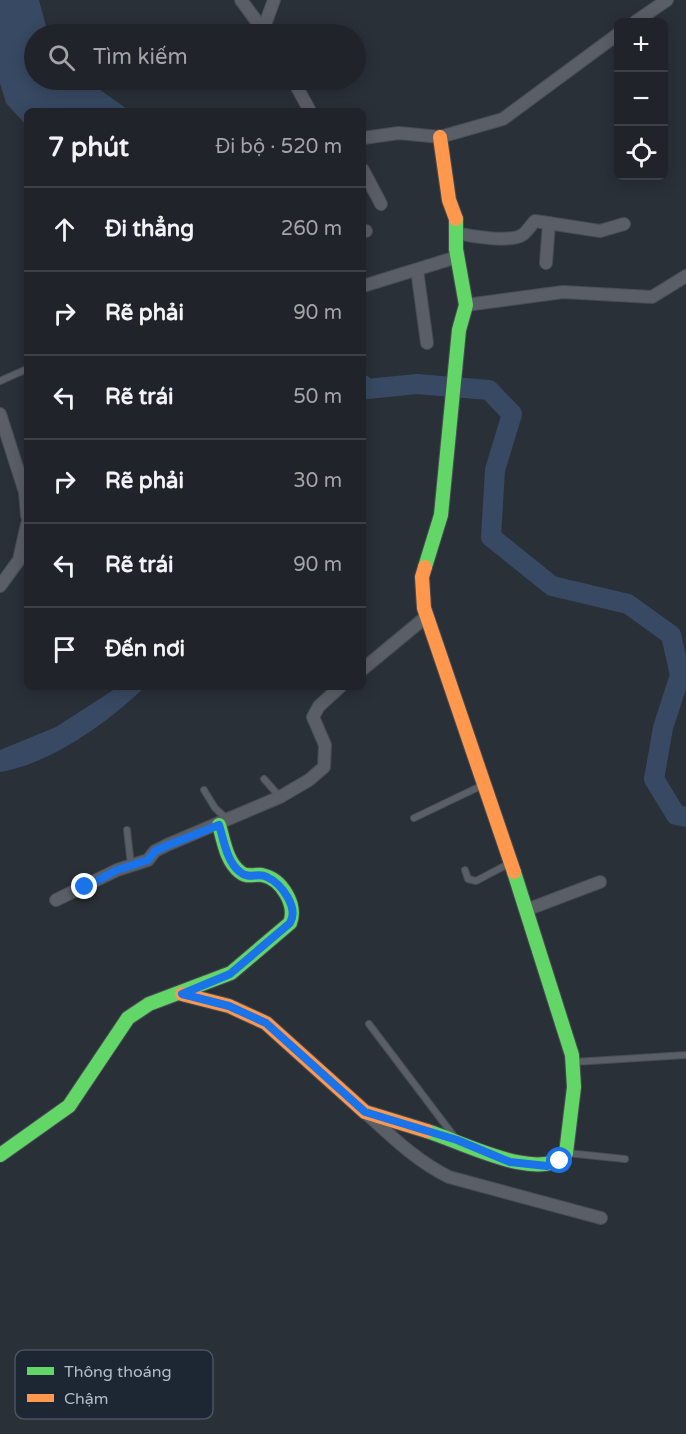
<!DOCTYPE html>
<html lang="vi">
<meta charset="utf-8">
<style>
body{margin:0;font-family:"Varela Round",sans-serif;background:#2d3036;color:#f1f3f6}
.controls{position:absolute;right:18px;top:18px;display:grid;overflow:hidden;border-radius:9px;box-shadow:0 3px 15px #0003}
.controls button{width:54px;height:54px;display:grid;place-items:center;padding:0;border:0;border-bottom:2px solid #3d4147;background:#20242a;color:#f1f3f6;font:30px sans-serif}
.stop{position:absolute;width:18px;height:18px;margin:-14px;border:4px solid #1a73e8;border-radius:50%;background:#fff}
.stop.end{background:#1a73e8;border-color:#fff;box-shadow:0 2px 6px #0008}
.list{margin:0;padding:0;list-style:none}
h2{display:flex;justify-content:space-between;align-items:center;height:78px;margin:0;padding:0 24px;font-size:26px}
h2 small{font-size:20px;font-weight:400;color:#a2a4a8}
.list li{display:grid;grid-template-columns:39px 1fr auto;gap:18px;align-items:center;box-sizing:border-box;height:84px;padding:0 24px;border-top:2px solid #3d4147}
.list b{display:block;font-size:22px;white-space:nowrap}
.list em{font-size:20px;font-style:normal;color:#a2a4a8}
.icon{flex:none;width:33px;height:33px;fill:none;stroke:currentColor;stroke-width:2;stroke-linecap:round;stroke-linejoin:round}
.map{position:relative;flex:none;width:686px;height:1434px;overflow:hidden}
.search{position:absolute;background:#20242a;box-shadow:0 3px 15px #0003;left:24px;top:24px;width:342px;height:66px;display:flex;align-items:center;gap:15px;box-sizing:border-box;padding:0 21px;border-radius:33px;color:#a2a4a8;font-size:22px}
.panel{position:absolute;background:#20242a;box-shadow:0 3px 15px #0003;left:24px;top:108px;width:342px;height:582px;border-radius:9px}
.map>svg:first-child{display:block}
.water{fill:#384963}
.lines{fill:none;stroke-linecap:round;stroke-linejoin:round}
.river{stroke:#384963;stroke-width:20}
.lane-casing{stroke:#484c53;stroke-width:8}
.street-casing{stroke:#484c53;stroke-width:14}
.fast-casing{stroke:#484c53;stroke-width:16}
.slow-casing{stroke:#484c53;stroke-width:16}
.lane{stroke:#5a5e66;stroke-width:6}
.street{stroke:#5a5e66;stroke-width:12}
.fast{stroke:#63d668;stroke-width:14}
.slow{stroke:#ff974d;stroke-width:14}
.route{stroke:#1a73e8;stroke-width:8}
.key{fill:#1d2633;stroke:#4a5360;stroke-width:1.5}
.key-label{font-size:16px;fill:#b4bcc9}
</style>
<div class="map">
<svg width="686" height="1434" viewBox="0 0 686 1434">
<rect width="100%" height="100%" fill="#2a3038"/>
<g class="water">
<path d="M0 0H39L48 34H34V80H86L130 111H27V126L6 103 0 83Z"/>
<path d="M118 687H145C108 722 51 764 0 772V750L56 727Z"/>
</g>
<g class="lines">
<path class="river" d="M363 385 367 389 417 384 489 390 512 414 495 470 491 537 552 586 628 604 671 635 680 675 663 728 654 779 676 815 686 817"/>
<defs>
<g id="lane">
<path d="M0 381 27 369"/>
<path d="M264 779 280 797"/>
<path d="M204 790 215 808 228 820"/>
<path d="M414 818 485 784"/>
<path d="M127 830 131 865"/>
<path d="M465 870 468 879 476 881 510 863"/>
<path d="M369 1024 453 1135"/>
<path d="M574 1062 686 1055"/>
<path d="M567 1153 625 1159"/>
</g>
<g id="street">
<path d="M241 0 266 34"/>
<path d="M635 22 667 0"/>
<path d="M263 30 274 0"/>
<path d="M293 80 310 111"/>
<path d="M363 138 399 133 440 137 503 119 618 34"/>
<path d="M363 170 381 204"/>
<path d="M363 231H366"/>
<path d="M456 233C470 236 509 243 522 235 526 233 531 225 535 221L600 231 624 224"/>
<path d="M546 263 549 223"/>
<path d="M417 270 427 343"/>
<path d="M363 286 457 257"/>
<path d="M466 305 563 292 652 297 686 276"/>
<path d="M0 414 25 492 27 516"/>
<path d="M0 586 19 560 27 524"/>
<path d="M363 669 427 616"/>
<path d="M56 900 117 870 148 860 155 851 167 845 280 797 309 780 324 767 325 745 313 717 319 706 340 687"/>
<path d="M526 910 600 882"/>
<path d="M368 1115C393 1138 418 1162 449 1177L601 1218"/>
</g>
<g id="fast">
<path d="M425 567 441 515 459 330 466 305 456 249V219"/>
<path d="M427 1131C460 1141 542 1185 566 1153L574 1087 572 1055 514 872"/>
<path d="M0 1155 69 1106 128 1018 149 1004 231 973 290 923C297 905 282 879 262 875 254 874 247 878 240 872 226 861 224 841 219 825"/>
</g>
<g id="slow">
<path d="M440 137 449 200 456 219"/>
<path d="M425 567 422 577 424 608 514 872"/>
<path d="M182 994 229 1006 266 1023 365 1112 427 1131"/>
</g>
</defs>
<use href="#lane" class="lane-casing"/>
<use href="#street" class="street-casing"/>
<use href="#fast" class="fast-casing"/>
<use href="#slow" class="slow-casing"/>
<use href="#lane" class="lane"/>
<use href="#street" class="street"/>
<use href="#fast" class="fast"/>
<use href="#slow" class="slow"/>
</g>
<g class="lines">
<path class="route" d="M85 887 117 870 148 860 155 851 166 846 219 825C224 841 227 862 240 872 249 880 258 872 267 877 282 884 299 908 290 923L230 974 182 994 229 1006 266 1023 365 1112 457 1140 510 1162 547 1166 560 1161"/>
</g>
<rect x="15" y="1350" width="198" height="69" rx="9" class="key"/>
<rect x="27" y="1367" width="27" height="8" fill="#63d668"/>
<rect x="27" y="1394" width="27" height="8" fill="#ff974d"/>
<g class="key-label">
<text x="64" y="1377">Thông thoáng</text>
<text x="64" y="1404">Chậm</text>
</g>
</svg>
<div class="controls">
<button>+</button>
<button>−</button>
<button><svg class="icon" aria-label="locate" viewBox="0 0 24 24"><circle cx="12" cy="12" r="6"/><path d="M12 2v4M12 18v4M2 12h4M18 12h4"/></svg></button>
</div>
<div class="stop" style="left:560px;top:1161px"></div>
<div class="stop end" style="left:85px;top:887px"></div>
<div class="search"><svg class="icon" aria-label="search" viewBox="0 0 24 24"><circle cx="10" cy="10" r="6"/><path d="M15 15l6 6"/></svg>Tìm kiếm</div>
<section class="panel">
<h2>7 phút<small>Đi bộ · 520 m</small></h2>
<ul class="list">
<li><svg class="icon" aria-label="ahead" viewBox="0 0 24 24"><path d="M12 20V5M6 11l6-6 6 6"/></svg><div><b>Đi thẳng</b></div><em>260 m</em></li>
<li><svg class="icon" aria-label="right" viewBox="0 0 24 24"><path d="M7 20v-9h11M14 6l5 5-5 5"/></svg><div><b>Rẽ phải</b></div><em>90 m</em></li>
<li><svg class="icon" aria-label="left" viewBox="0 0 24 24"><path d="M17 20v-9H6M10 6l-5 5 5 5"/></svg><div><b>Rẽ trái</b></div><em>50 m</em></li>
<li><svg class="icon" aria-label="right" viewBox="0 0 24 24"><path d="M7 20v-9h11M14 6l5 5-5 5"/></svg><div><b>Rẽ phải</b></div><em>30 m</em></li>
<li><svg class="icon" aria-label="left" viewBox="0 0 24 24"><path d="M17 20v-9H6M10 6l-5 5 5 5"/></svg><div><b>Rẽ trái</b></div><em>90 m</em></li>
<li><svg class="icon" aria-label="arrive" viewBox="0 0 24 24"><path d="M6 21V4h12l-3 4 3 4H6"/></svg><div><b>Đến nơi</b></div></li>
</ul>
</section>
</div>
